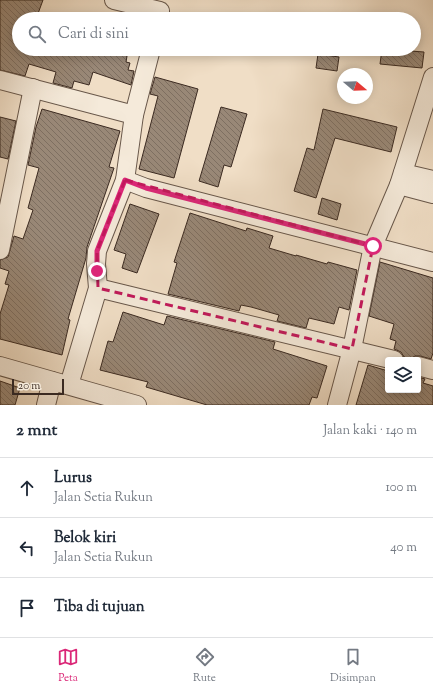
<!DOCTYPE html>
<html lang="id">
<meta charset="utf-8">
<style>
body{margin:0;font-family:"Sorts Mill Goudy",serif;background:#f6f6f7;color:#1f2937}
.controls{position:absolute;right:12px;bottom:12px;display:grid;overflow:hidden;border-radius:4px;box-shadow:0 2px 10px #0003}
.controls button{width:36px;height:36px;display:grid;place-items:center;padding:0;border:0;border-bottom:1px solid #e0e1e3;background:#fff;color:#1f2937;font:20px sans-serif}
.compass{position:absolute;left:337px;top:68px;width:36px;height:36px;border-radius:50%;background:#fff;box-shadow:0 2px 10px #0003;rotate:109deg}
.scale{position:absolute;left:12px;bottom:10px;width:52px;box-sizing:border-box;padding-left:4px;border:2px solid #3b2a21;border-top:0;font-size:11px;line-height:14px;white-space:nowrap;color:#3b2a21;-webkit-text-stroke:3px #f5eada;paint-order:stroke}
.stop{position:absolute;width:12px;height:12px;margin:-9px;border:3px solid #db2777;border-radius:50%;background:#fff}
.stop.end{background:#db2777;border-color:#fff;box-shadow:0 1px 4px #0008}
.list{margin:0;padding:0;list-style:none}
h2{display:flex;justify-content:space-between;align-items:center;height:52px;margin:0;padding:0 16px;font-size:17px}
h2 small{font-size:13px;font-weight:400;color:#747a83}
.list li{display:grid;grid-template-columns:26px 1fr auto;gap:12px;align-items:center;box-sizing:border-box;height:60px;padding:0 16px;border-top:1px solid #e0e1e3}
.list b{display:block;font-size:15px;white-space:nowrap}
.list p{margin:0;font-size:13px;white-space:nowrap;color:#747a83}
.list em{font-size:13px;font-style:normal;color:#747a83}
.icon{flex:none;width:22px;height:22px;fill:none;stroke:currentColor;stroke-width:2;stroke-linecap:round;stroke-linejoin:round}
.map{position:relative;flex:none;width:433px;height:405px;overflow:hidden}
.search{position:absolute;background:#fff;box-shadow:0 2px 10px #0003;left:12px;right:12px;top:12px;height:44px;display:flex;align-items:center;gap:10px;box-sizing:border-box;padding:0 14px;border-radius:22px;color:#747a83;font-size:15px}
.sheet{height:232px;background:#fff}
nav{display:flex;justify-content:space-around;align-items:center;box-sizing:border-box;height:56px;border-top:1px solid #e0e1e3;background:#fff;font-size:11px;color:#747a83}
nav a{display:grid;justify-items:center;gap:2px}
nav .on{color:#db2777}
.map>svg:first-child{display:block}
.building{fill:url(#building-back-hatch);stroke:#3b2a21}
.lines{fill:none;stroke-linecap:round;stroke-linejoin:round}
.minor-casing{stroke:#68574a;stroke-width:20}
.minor{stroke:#f5eada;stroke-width:18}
.route{stroke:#db2777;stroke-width:5}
.marked{fill:none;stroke:#c2185b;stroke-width:3;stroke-dasharray:8 5;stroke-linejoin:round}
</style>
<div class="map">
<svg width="433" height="405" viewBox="0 0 433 405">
<defs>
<pattern id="building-back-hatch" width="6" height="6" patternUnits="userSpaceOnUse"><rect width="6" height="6" fill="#987"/><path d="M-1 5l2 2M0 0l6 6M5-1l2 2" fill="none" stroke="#7e6f61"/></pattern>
</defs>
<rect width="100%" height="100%" fill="#f0dec6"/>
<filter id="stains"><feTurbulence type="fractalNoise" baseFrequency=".005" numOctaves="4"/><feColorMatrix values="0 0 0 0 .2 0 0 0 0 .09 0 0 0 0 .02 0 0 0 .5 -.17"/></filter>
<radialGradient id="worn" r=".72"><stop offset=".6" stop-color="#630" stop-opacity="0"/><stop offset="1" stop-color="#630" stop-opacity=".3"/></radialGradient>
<g class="building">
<path d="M0 0H43L36 19H19V49H105L127 56 126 62 130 63 128 70 134 71 131 85 93 72 89 85 74 81 72 88 53 83 56 72 29 64 25 76 0 70Z"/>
<path d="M382 49 424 52 422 68 380 64Z"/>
<path d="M318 54 339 57 337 71 316 68Z"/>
<path d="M155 77 198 89 174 178 139 169 158 96 150 94Z"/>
<path d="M221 107 247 114 231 167 224 165 218 187 199 181Z"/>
<path d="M42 109 120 131 109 167 114 168 87 247 86 258 68 319 70 320 62 355 0 339V314L9 285 5 284 9 271 0 268V260L8 257 14 236 23 239 33 210 28 208 39 168 28 165 36 127Z"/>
<path d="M323 109 397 127 391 152 335 138 316 198 294 191 307 148 314 150Z"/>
<path d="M0 117 16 121 8 159 0 157Z"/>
<path d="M322 198 341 204 337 220 318 214Z"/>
<path d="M130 204 159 214 137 273 122 268 126 254 114 250Z"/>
<path d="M190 213 246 231 247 228 273 236 269 248 296 256V255L327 264 328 262 357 270 349 310 339 307 334 324 309 318 306 328 277 321 279 315 251 307 241 305 239 311 168 294 177 263 174 262Z"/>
<path d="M380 262 433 278V353L431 359 420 356H415L410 359 404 357 401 352 394 349 396 341 390 339 394 324 369 316Z"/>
<path d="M123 312 164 325 167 316 275 342 273 349 327 366 317 398 312 397 309 405H207L146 387 148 382 100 370 108 341 113 342Z"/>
<path d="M368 365 388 371V390H418V377L425 379 423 383 433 386V405H356Z"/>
<path d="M0 381 20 388 15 405H0Z"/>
</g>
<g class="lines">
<defs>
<g id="minor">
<path d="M114 0 160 11"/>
<path d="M0 80 134 115 125 180 97 251 96 264 98 288 69 385"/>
<path d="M134 115 151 49"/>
<path d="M403 173 433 180"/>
<path d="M125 180 146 188 433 262"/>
<path d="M399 185 433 194"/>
<path d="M0 250 33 88"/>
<path d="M98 288 394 360"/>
<path d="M0 366 137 405"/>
<path d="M418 366 433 370"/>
<path d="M46 405 52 381"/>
<path d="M337 405 352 349 373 246 399 185 433 77"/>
</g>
</defs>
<use href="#minor" class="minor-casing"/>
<use href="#minor" class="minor"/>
</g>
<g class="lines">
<path class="route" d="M97 271V251L125 180 146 188 373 246"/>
</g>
<path class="marked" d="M125 180 373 246 352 349 98 288 97 251Z"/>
<rect width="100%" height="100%" filter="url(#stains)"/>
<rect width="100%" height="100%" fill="url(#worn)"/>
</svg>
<div class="controls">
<button><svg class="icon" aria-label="layers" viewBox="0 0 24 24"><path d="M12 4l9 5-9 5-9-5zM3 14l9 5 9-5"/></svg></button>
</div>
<svg class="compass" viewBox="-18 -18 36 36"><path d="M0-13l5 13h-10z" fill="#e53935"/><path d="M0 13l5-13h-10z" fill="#747a83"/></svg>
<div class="scale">20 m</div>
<div class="stop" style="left:373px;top:246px"></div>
<div class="stop end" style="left:97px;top:271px"></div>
<div class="search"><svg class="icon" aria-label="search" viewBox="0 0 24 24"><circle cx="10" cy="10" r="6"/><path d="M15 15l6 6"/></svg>Cari di sini</div>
</div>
<section class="sheet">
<h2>2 mnt<small>Jalan kaki · 140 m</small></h2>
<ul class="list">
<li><svg class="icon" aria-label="ahead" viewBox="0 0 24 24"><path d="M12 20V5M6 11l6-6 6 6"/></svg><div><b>Lurus</b><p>Jalan Setia Rukun</p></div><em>100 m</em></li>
<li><svg class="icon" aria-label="left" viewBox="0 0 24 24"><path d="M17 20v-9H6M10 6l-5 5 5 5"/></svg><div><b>Belok kiri</b><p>Jalan Setia Rukun</p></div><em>40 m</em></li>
<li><svg class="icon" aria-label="arrive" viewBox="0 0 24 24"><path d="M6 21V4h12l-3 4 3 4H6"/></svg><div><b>Tiba di tujuan</b></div></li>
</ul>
</section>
<nav>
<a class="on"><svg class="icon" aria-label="map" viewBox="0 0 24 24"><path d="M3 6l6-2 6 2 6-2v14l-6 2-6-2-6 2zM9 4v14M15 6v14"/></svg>Peta</a>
<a><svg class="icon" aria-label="directions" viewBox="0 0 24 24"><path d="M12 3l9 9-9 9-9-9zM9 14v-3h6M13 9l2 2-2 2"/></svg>Rute</a>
<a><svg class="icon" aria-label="saved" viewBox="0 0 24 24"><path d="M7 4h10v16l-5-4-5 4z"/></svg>Disimpan</a>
</nav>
